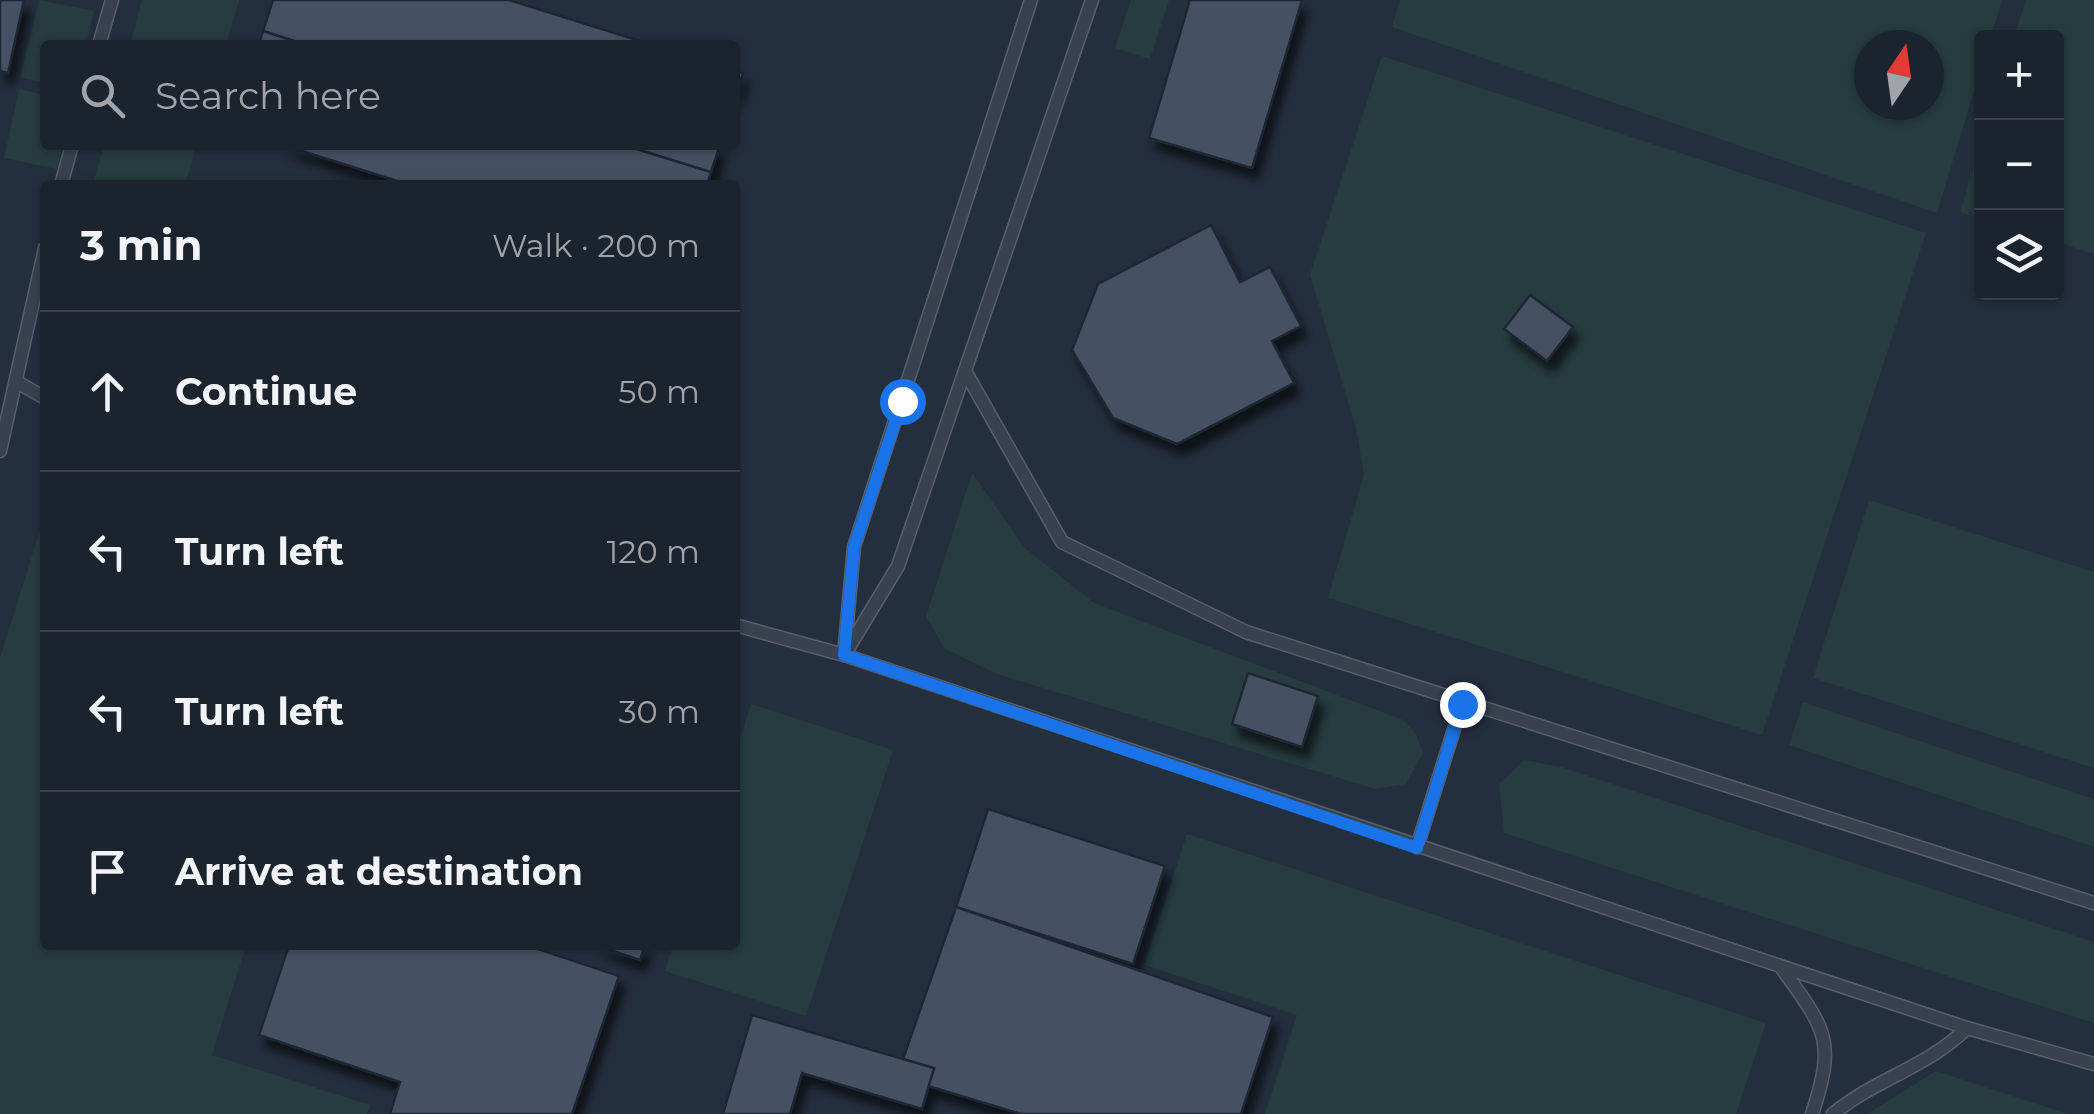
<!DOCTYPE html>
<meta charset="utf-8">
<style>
body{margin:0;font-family:Montserrat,sans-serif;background:#242b36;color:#f1f3f6}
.controls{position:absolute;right:30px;top:30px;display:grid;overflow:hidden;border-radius:10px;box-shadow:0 2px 8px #0004}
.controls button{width:90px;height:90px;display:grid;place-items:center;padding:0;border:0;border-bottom:2px solid #39404a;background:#1b232e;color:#f1f3f6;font:50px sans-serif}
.compass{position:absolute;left:1854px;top:30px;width:90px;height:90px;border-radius:50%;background:#1b232e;box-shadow:0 2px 8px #0004;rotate:13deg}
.stop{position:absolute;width:30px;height:30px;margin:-22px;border:8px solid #1a73e8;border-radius:50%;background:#fff}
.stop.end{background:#1a73e8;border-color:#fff;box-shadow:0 2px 10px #0008}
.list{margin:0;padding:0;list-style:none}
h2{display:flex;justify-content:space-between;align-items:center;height:130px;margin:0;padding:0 40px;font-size:42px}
h2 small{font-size:32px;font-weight:400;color:#a0a4aa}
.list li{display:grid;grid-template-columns:65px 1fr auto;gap:30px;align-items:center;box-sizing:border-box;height:160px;padding:0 40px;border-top:2px solid #39404a}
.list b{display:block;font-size:38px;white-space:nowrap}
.list em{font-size:32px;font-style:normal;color:#a0a4aa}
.icon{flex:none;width:55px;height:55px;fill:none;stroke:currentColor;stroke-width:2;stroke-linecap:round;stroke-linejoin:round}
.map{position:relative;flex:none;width:2094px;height:1114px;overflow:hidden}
.search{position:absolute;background:#1b232e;box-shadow:0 2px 8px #0004;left:40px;top:40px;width:700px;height:110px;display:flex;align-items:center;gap:25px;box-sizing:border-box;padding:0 35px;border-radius:10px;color:#a0a4aa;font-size:38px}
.panel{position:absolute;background:#1b232e;box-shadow:0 2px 8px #0004;left:40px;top:180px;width:700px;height:770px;border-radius:10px}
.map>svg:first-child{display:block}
.green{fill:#263c3f;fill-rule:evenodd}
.building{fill:#455162;stroke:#1f2835;stroke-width:2.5;filter:url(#shadow)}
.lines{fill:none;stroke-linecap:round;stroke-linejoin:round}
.lane-casing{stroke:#565f6c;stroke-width:15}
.lane{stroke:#38414e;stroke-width:12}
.route{stroke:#1a73e8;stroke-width:12}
</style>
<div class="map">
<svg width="2094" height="1114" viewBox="0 0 2094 1114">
<defs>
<filter id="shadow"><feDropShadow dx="6" dy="11" stdDeviation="5" flood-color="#0009"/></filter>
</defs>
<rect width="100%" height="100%" fill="#242f3e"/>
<g class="green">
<path d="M39 0 94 11 86 45H45V83L20 77Z"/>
<path d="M142 0H239L226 45H130Z"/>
<path d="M1131 0H1169L1150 59 1115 48Z"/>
<path d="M1400 0H2002L1991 37 1982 38 1981 68 1937 213 1392 27ZM1869 45H1929V105H1869Z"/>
<path d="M2026 0H2094V254L2057 242 2056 38 2014 37Z"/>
<path d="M1382 56 1926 233 1762 735 1328 598 1364 475 1356 428 1310 275Z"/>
<path d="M19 89 45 95V145H62L57 169 4 158Z"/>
<path d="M1981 143V219L1960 212Z"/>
<path d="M104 145H197L185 185H93Z"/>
<path d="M972 473 1025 548 1094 603 1403 720 1416 734 1423 753 1406 784 1375 789 997 674 945 649 926 617Z"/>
<path d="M1869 500 2094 572V768L1813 678Z"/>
<path d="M45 514V945H246L212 1055 370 1105 367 1114H0V658Z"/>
<path d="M1803 702 2094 799V847L1789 745Z"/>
<path d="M751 704 893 750 806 1016 665 971 673 945H735V754Z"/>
<path d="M1524 760 1561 767 2094 942V1023L1504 833 1499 784Z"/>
<path d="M1187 834 1766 1023 1736 1114H1265L1297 1015 1144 965Z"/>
<path d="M1936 1071 2068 1114H1867Z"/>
</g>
<g class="building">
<path d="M0 0H24L8 73 0 71Z"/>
<path d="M273 0H509L653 45H306L263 31Z"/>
<path d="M1190 0H1302L1252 168 1149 138Z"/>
<path d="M263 31 306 45H259Z"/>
<path d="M735 71 743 73 735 98Z"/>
<path d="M283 145H624L711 172 707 185H410Z"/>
<path d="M624 145H720L711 172Z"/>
<path d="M1211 225 1240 282 1270 267 1301 326 1272 341 1294 383 1177 444 1113 418 1072 350 1098 284Z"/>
<path d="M1530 295 1573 327 1547 361 1504 329Z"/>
<path d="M1248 673 1318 696 1302 747 1232 724Z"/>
<path d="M988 809 1165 866 1133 964 956 907Z"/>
<path d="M956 907 1273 1017 1241 1114H1021L928 1086 934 1068 903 1059Z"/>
<path d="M289 945H526L619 976 572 1114H390L400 1082 259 1035Z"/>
<path d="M595 945H645L640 960Z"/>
<path d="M752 1015 934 1068 922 1109 802 1073 790 1114H723Z"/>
</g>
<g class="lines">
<defs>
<g id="lane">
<path d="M1031 0 854 547 844 655 898 566 1092 0"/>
<path d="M99 45 112 0"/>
<path d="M61 185 72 145"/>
<path d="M965 371 1062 542 1246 632 2094 903"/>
<path d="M17 382 45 398"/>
<path d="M0 451 45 248"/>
<path d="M735 625 844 655 1967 1028 2094 1064"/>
<path d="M1417 847 1462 704"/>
<path d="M1781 967C1825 1029 1837 1039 1812 1114"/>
<path d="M1833 1114C1875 1079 1928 1067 1967 1028"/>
</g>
</defs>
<use href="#lane" class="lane-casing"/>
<use href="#lane" class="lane"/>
</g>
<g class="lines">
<path class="route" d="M902 401 854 547 844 655 1417 848 1462 704"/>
</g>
</svg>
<div class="controls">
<button>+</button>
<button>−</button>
<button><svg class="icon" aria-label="layers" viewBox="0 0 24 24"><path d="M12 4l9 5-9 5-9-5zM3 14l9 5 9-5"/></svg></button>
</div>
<svg class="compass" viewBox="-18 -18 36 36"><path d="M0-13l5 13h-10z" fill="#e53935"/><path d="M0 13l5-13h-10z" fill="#a0a4aa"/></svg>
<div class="stop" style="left:902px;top:401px"></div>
<div class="stop end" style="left:1462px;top:704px"></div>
<div class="search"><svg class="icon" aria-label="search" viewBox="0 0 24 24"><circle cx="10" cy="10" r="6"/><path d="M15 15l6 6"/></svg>Search here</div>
<section class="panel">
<h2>3 min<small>Walk · 200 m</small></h2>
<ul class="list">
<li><svg class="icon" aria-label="ahead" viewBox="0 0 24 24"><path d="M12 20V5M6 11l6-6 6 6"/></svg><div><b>Continue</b></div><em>50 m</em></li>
<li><svg class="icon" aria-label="left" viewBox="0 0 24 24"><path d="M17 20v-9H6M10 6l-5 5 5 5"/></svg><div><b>Turn left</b></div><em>120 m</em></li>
<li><svg class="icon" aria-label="left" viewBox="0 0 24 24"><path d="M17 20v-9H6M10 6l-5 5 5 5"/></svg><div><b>Turn left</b></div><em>30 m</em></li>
<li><svg class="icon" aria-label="arrive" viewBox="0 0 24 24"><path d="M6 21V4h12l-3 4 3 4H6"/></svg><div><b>Arrive at destination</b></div></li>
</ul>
</section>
</div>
